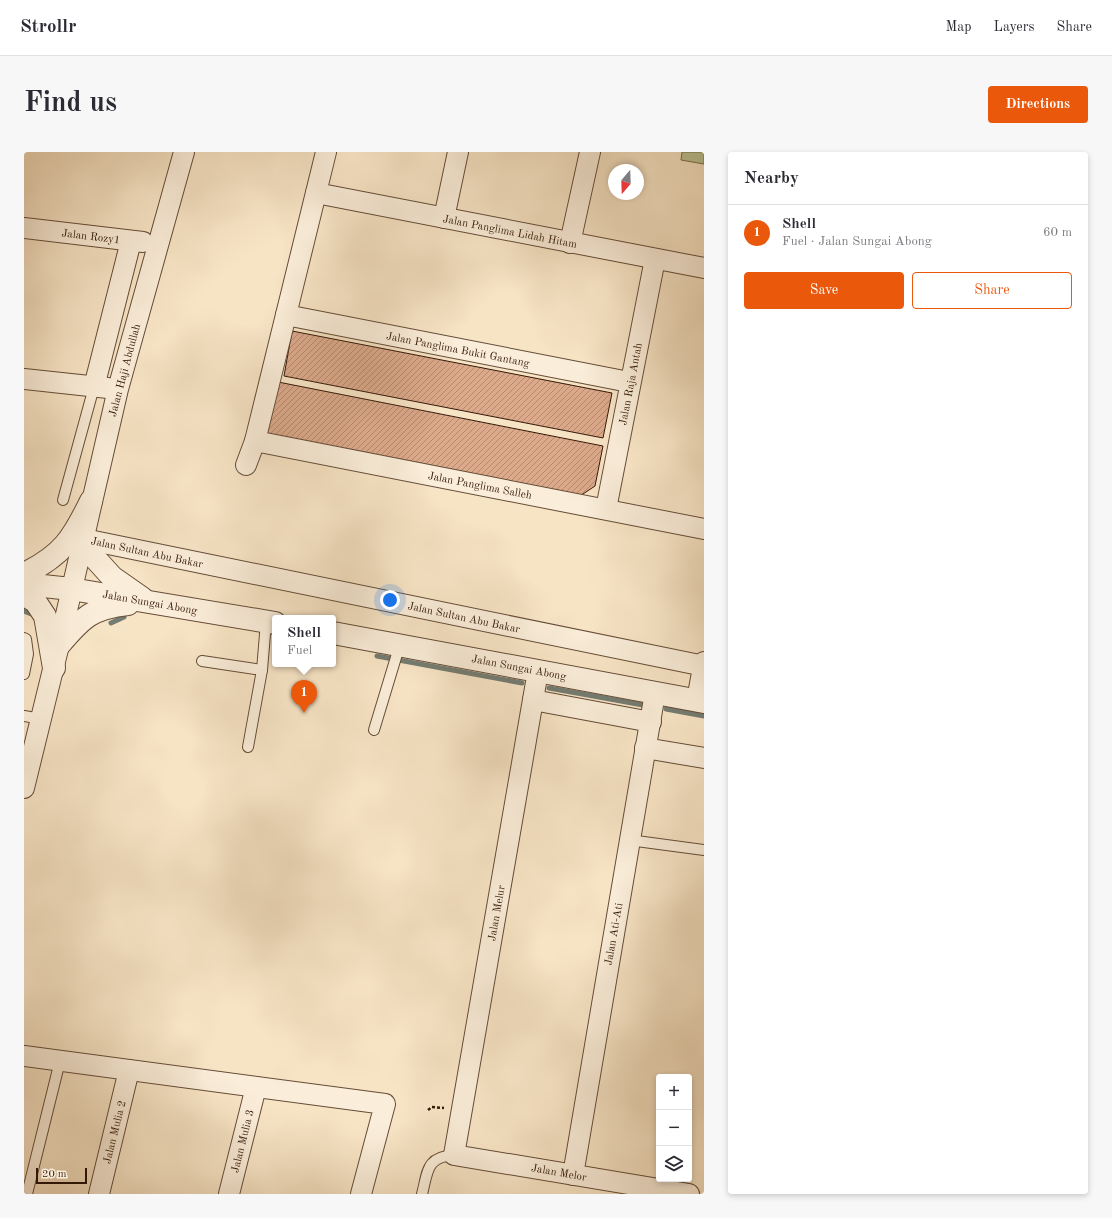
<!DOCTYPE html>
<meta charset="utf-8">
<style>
body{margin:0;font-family:"Old Standard TT",serif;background:#f7f7f7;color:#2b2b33}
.controls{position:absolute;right:12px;bottom:12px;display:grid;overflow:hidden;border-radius:4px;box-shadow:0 2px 6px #0003}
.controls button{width:36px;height:36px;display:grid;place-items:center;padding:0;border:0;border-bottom:1px solid #e1e1e2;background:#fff;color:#2b2b33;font:20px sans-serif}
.compass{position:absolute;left:584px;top:12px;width:36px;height:36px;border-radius:50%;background:#fff;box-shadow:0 2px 6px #0003;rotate:199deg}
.scale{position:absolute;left:12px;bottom:10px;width:51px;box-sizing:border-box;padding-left:4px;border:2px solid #341908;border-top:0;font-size:11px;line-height:14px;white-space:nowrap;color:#341908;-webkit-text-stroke:3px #faedd9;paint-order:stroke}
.you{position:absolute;left:366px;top:448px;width:14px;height:14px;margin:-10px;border:3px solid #fff;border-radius:50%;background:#1a73e8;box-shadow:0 0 0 6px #1a73e833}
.badge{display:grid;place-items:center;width:26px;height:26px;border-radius:50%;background:#ea580c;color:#fff;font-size:13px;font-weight:700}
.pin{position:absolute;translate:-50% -33px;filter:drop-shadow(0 1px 2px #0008)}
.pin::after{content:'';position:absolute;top:21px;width:14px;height:12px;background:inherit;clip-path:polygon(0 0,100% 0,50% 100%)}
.popup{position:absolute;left:248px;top:463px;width:64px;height:52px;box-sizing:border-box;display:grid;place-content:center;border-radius:4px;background:#fff;filter:drop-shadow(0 1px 3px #0005);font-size:13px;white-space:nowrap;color:#7c7c81}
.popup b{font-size:15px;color:#2b2b33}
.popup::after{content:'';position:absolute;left:50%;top:100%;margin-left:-8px;border:8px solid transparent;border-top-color:#fff}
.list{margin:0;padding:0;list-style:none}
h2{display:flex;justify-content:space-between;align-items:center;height:52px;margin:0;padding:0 16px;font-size:17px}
h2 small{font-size:13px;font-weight:400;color:#7c7c81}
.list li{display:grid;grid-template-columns:26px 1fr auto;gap:12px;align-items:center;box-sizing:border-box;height:56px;padding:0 16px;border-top:1px solid #e1e1e2}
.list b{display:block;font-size:15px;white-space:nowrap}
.list p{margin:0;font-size:13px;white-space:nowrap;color:#7c7c81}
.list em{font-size:13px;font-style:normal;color:#7c7c81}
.actions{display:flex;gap:8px;padding:12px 16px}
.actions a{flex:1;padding:9px 0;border:1px solid #ea580c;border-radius:4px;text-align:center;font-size:14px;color:#ea580c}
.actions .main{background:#ea580c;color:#fff}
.icon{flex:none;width:22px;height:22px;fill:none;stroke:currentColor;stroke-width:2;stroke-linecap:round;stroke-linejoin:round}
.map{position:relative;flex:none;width:680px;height:1042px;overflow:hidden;border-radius:4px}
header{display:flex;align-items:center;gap:24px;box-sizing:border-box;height:56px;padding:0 20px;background:#fff;border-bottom:1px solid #e1e1e2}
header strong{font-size:19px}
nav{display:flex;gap:22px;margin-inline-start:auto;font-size:14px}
.intro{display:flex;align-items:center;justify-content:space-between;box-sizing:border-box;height:96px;padding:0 24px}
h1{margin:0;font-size:28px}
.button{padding:10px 18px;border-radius:4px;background:#ea580c;color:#fff;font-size:14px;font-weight:700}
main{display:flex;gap:24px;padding:0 24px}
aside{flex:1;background:#fff;border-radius:4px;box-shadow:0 2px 6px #0003}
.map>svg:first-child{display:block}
.pitch{fill:#bcc495;stroke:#786e4e}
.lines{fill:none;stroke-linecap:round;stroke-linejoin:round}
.stream{stroke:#737c72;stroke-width:5}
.building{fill:url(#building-hatch);stroke:#341908}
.service-casing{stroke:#654c37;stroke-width:12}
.minor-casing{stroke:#654c37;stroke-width:22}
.tertiary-casing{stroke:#654c37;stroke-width:24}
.path{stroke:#341908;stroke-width:2.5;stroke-dasharray:3 2;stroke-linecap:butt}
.service{stroke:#faedd9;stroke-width:10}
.minor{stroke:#faedd9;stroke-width:20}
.tertiary{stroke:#faedd9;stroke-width:22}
.labels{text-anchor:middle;stroke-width:3.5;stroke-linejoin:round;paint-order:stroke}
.street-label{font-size:11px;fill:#341908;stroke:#faedd9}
</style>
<header>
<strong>Strollr</strong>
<nav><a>Map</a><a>Layers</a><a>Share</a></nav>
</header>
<div class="intro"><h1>Find us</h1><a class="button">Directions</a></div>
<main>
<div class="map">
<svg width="680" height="1042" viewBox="0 0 680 1042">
<defs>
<pattern id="building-hatch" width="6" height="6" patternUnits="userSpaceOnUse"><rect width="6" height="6" fill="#dca98b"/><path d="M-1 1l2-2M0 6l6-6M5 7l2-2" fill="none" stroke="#b38970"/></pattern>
</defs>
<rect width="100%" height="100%" fill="#f7e4c5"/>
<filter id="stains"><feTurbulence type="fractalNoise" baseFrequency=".005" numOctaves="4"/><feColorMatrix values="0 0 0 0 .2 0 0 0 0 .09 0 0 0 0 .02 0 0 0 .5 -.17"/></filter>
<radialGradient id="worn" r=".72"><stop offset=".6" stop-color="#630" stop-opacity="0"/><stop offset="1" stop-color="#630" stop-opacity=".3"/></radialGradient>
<path class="pitch" d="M658 0H680V12L657 8Z"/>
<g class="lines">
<g class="stream">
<path d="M0 459 10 463"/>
<path d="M87 471 100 465"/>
<path d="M353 504 498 531"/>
<path d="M525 536 619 553"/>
<path d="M642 557 680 564"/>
</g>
</g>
<g class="building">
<path d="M268 179 588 241 579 286 260 224Z"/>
<path d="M254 230 579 294 571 334 556 344 243 282Z"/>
</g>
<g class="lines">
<defs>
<g id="service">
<path d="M39 348 70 235"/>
<path d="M0 486 2 487 4 502 0 522"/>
<path d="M178 509 238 518"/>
<path d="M0 564 17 567"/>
<path d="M350 578 376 492"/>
<path d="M224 595 238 518 242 470"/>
<path d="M605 688 680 698"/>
<path d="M3 1042 36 909"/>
<path d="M398 1042C404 1019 402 1005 430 1003"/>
</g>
<g id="minor">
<path d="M292 41 680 116"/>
<path d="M420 66 434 0"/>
<path d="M0 76 119 90"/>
<path d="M546 91 566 0"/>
<path d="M262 163 605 230"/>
<path d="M0 227 84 236"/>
<path d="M70 235 107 89"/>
<path d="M231 289 680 377"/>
<path d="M222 313 231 289 302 0"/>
<path d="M582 357 631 107"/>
<path d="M60 387 680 514"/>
<path d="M514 519 430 1003 665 1042"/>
<path d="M509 548 627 570"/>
<path d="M673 548 680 510"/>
<path d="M621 596 680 606"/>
<path d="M0 636 35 493 94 237 160 0"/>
<path d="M0 904 361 952 337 1042"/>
<path d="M549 1023 631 541"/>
<path d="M75 1042 105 918"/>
<path d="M205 1042 232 935"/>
</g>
<g id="tertiary">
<path d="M59 393 88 425 118 446"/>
<path d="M0 422C39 403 49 386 67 349"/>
<path d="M0 432 47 437 251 471"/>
<path d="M0 443 11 449 21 464 30 516"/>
<path d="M309 481 680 550"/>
<path d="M35 493C58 466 67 456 104 452"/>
</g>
</defs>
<use href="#service" class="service-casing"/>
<use href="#minor" class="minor-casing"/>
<use href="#tertiary" class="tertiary-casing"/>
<path class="path" d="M404 958 408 955 420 956"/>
<use href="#service" class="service"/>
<use href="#minor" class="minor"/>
<use href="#tertiary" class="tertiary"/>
</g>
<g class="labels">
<g class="street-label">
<text transform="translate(486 79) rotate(11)" y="4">Jalan Panglima Lidah Hitam</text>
<text transform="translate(67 84) rotate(7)" y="4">Jalan Rozy1</text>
<text transform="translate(434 197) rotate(11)" y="4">Jalan Panglima Bukit Gantang</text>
<text transform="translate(100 218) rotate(-75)" y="4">Jalan Haji Abdullah</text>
<text transform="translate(606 232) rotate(-79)" y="4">Jalan Raja Antah</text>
<text transform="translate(456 333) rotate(11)" y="4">Jalan Panglima Salleh</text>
<text transform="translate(123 400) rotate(12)" y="4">Jalan Sultan Abu Bakar</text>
<text transform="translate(126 450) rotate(10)" y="4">Jalan Sungai Abong</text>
<text transform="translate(440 465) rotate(12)" y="4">Jalan Sultan Abu Bakar</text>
<text transform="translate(495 515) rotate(11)" y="4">Jalan Sungai Abong</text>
<text transform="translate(472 761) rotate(-80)" y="4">Jalan Melur</text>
<text transform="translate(589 782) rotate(-80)" y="4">Jalan Ati-Ati</text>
<text transform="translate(90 980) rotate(-76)" y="4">Jalan Mulia 2</text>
<text transform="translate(218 989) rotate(-76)" y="4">Jalan Mulia 3</text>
<text transform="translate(535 1020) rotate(10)" y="4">Jalan Melor</text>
</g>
</g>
<rect width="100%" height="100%" filter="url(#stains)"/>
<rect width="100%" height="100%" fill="url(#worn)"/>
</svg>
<div class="controls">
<button>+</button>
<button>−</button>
<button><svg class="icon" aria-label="layers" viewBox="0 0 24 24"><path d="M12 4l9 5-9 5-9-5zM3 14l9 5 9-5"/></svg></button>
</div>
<svg class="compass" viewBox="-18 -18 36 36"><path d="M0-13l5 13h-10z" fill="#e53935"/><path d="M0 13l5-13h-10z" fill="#7c7c81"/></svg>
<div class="scale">20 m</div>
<div class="you"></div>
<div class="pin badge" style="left:280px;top:561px">1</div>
<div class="popup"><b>Shell</b>Fuel</div>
</div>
<aside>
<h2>Nearby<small></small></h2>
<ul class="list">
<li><span class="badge">1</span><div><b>Shell</b><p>Fuel · Jalan Sungai Abong</p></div><em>60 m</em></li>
</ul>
<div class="actions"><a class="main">Save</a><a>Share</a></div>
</aside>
</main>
